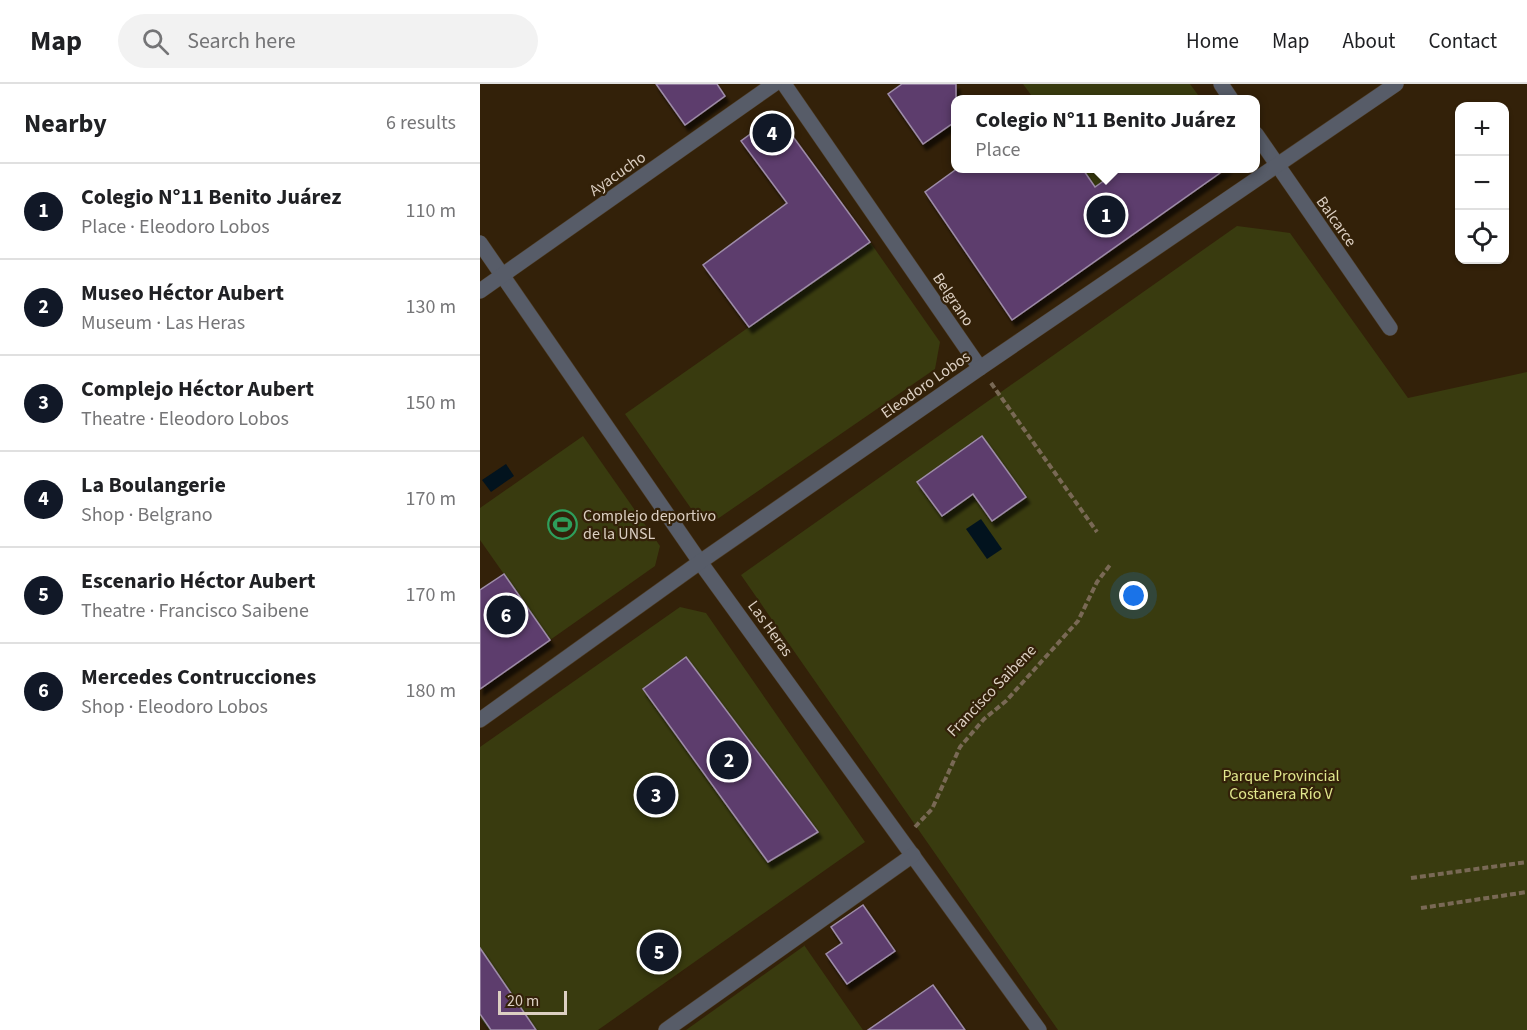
<!DOCTYPE html>
<meta charset="utf-8">
<style>
body{margin:0;font-family:"Source Sans 3",sans-serif;background:#f2f2f2;color:#202124}
.controls{position:absolute;right:18px;top:18px;display:grid;overflow:hidden;border-radius:12px;box-shadow:0 2px 4px #0004}
.controls button{width:54px;height:54px;display:grid;place-items:center;padding:0;border:0;border-bottom:2px solid #e0e0e0;background:#fff;color:#202124;font:30px sans-serif}
.scale{position:absolute;left:18px;bottom:15px;width:69px;box-sizing:border-box;padding-left:6px;border:3px solid #dccfc2;border-top:0;font-size:16px;line-height:21px;white-space:nowrap;color:#dccfc2;-webkit-text-stroke:4px #332109;paint-order:stroke}
.you{position:absolute;left:654px;top:512px;width:21px;height:21px;margin:-15px;border:4px solid #fff;border-radius:50%;background:#1a73e8;box-shadow:0 0 0 9px #1a73e833}
.badge{display:grid;place-items:center;width:39px;height:39px;border-radius:50%;background:#111827;color:#fff;font-size:20px;font-weight:700}
.pin{position:absolute;translate:-50% -50%;border:3px solid #fff;box-shadow:0 2px 6px #0006}
.popup{position:absolute;left:471px;top:11px;width:309px;height:78px;box-sizing:border-box;display:grid;place-content:center;border-radius:12px;background:#fff;filter:drop-shadow(0 2px 4px #0005);font-size:20px;white-space:nowrap;color:#757577}
.popup b{font-size:22px;color:#202124}
.popup::after{content:'';position:absolute;left:50%;top:100%;margin-left:-12px;border:12px solid transparent;border-top-color:#fff}
.list{margin:0;padding:0;list-style:none}
h2{display:flex;justify-content:space-between;align-items:center;height:78px;margin:0;padding:0 24px;font-size:26px}
h2 small{font-size:20px;font-weight:400;color:#757577}
.list li{display:grid;grid-template-columns:39px 1fr auto;gap:18px;align-items:center;box-sizing:border-box;height:96px;padding:0 24px;border-top:2px solid #e0e0e0}
.list b{display:block;font-size:22px;white-space:nowrap}
.list p{margin:0;font-size:20px;white-space:nowrap;color:#757577}
.list em{font-size:20px;font-style:normal;color:#757577}
.icon{flex:none;width:33px;height:33px;fill:none;stroke:currentColor;stroke-width:2;stroke-linecap:round;stroke-linejoin:round}
.map{position:relative;flex:none;width:1047px;height:946px;overflow:hidden}
header{display:flex;align-items:center;gap:36px;box-sizing:border-box;height:84px;padding:0 30px;background:#fff;border-bottom:2px solid #e0e0e0}
header strong{font-size:28px}
nav{display:flex;gap:33px;margin-inline-start:auto;font-size:21px}
.search{width:420px;height:54px;background:#f2f2f2;display:flex;align-items:center;gap:15px;box-sizing:border-box;padding:0 21px;border-radius:33px;color:#757577;font-size:22px}
main{display:flex}
aside{flex:1;background:#fff}
.map>svg:first-child{display:block}
.green{fill:#393b0f}
.water{fill:#02131e}
.building{fill:#5d3e6d;stroke:#9e8ca9;stroke-width:1.5;filter:url(#shadow)}
.lines{fill:none;stroke-linecap:round;stroke-linejoin:round}
.minor-casing{stroke:#4e3d27;stroke-width:16}
.path{stroke:#796955;stroke-width:4;stroke-dasharray:6 3;stroke-linecap:butt}
.minor{stroke:#575c68;stroke-width:15}
.labels{text-anchor:middle;stroke-width:4.5;stroke-linejoin:round;paint-order:stroke}
.street-label{font-size:16px;fill:#dccfc2;stroke:#332109}
.poi-label{font-size:16px;fill:#dccfc2;stroke:#332109;text-anchor:start}
.park-label{font-size:16px;fill:#e1e78d;stroke:#332109}
</style>
<header>
<strong>Map</strong>
<div class="search"><svg class="icon" aria-label="search" viewBox="0 0 24 24"><circle cx="10" cy="10" r="6"/><path d="M15 15l6 6"/></svg>Search here</div>
<nav><a>Home</a><a>Map</a><a>About</a><a>Contact</a></nav>
</header>
<main>
<aside>
<h2>Nearby<small>6 results</small></h2>
<ul class="list">
<li><span class="badge">1</span><div><b>Colegio N°11 Benito Juárez</b><p>Place · Eleodoro Lobos</p></div><em>110 m</em></li>
<li><span class="badge">2</span><div><b>Museo Héctor Aubert</b><p>Museum · Las Heras</p></div><em>130 m</em></li>
<li><span class="badge">3</span><div><b>Complejo Héctor Aubert</b><p>Theatre · Eleodoro Lobos</p></div><em>150 m</em></li>
<li><span class="badge">4</span><div><b>La Boulangerie</b><p>Shop · Belgrano</p></div><em>170 m</em></li>
<li><span class="badge">5</span><div><b>Escenario Héctor Aubert</b><p>Theatre · Francisco Saibene</p></div><em>170 m</em></li>
<li><span class="badge">6</span><div><b>Mercedes Contrucciones</b><p>Shop · Eleodoro Lobos</p></div><em>180 m</em></li>
</ul>
</aside>
<div class="map">
<svg width="1047" height="946" viewBox="0 0 1047 946">
<defs>
<filter id="shadow"><feDropShadow dx="3.5" dy="6" stdDeviation="1.5" flood-color="#0009"/></filter>
</defs>
<rect width="100%" height="100%" fill="#332109"/>
<g class="green">
<path d="M543 0H710L721 15H554Z"/>
<path d="M602 85H642L615 103Z"/>
<path d="M757 142 810 149 928 314 1047 288V946H578L261 491Z"/>
<path d="M390 158 460 258 455 285 236 436 217 433 145 330Z"/>
<path d="M103 352 180 462 175 482 70 556 0 456V424Z"/>
<path d="M200 523 226 529 385 758 118 946H9L0 934V663Z"/>
<path d="M324 861 383 946H206L324 862Z"/>
</g>
<g class="water">
<path d="M26 380 34 392 11 408 2 396Z"/>
<path d="M501 435 522 465 507 475 486 445Z"/>
</g>
<g class="building">
<path d="M176 0H237L245 12 205 41Z"/>
<path d="M422 0H476V37L443 60 408 10Z"/>
<path d="M303 39 390 158 269 243 223 181 307 119 261 57 284 40Z"/>
<path d="M478 84H602L615 103 642 84H747L532 236 445 108Z"/>
<path d="M502 352 546 413 512 437 493 410 462 432 437 398Z"/>
<path d="M24 490 70 556 0 605V506Z"/>
<path d="M206 573 338 748 288 778 163 605Z"/>
<path d="M383 821 415 867 367 900 346 870 362 859 351 843Z"/>
<path d="M0 864 56 946H11L0 930Z"/>
<path d="M453 901 485 946H388Z"/>
</g>
<g class="lines">
<defs>
<g id="minor">
<path d="M304 0 500 284"/>
<path d="M741 0 751 15"/>
<path d="M776 50 910 244"/>
<path d="M0 159 220 478 559 946"/>
<path d="M0 207 294 0"/>
<path d="M0 636 220 478 500 284 916 0"/>
<path d="M186 946 433 771"/>
</g>
</defs>
<use href="#minor" class="minor-casing"/>
<g class="path">
<path d="M511 299 617 448"/>
<path d="M435 743 452 725 480 663 504 635 526 617 598 537 617 498 630 481"/>
<path d="M931 794 1047 778"/>
<path d="M941 824 1047 808"/>
</g>
<use href="#minor" class="minor"/>
</g>
<defs>
<symbol id="stadium-ring" viewBox="-11 -11 22 22"><circle r="9.5" fill="#332109" stroke="#2e9e5b" stroke-width="1.5"/><path d="M0-5a6.5 5 0 1 0 0 10a6.5 5 0 1 0 0-10ZM-3.5-1.8h7v3.6h-7Z" fill="#2e9e5b"/></symbol>
</defs>
<g fill-rule="evenodd">
<use href="#stadium-ring" x="66" y="424" width="33" height="33"/>
</g>
<g class="labels">
<g class="street-label">
<text transform="translate(137 89) rotate(-35)" y="6">Ayacucho</text>
<text transform="translate(857 137) rotate(55)" y="6">Balcarce</text>
<text transform="translate(474 215) rotate(56)" y="6">Belgrano</text>
<text transform="translate(445 300) rotate(-35)" y="6">Eleodoro Lobos</text>
<text transform="translate(291 544) rotate(54)" y="6">Las Heras</text>
<text transform="translate(511 606) rotate(-46)" y="6">Francisco Saibene</text>
</g>
<g class="poi-label">
<text x="103" y="437">Complejo deportivo<tspan x="103" dy="18">de la UNSL</tspan></text>
</g>
<g class="park-label">
<text x="801" y="697">Parque Provincial<tspan x="801" dy="18">Costanera Río V</tspan></text>
</g>
</g>
</svg>
<div class="controls">
<button>+</button>
<button>−</button>
<button><svg class="icon" aria-label="locate" viewBox="0 0 24 24"><circle cx="12" cy="12" r="6"/><path d="M12 2v4M12 18v4M2 12h4M18 12h4"/></svg></button>
</div>
<div class="scale">20 m</div>
<div class="you"></div>
<div class="pin badge" style="left:626px;top:131px">1</div>
<div class="popup"><b>Colegio N°11 Benito Juárez</b>Place</div>
<div class="pin badge" style="left:249px;top:676px">2</div>
<div class="pin badge" style="left:176px;top:711px">3</div>
<div class="pin badge" style="left:292px;top:49px">4</div>
<div class="pin badge" style="left:179px;top:868px">5</div>
<div class="pin badge" style="left:26px;top:531px">6</div>
</div>
</main>
